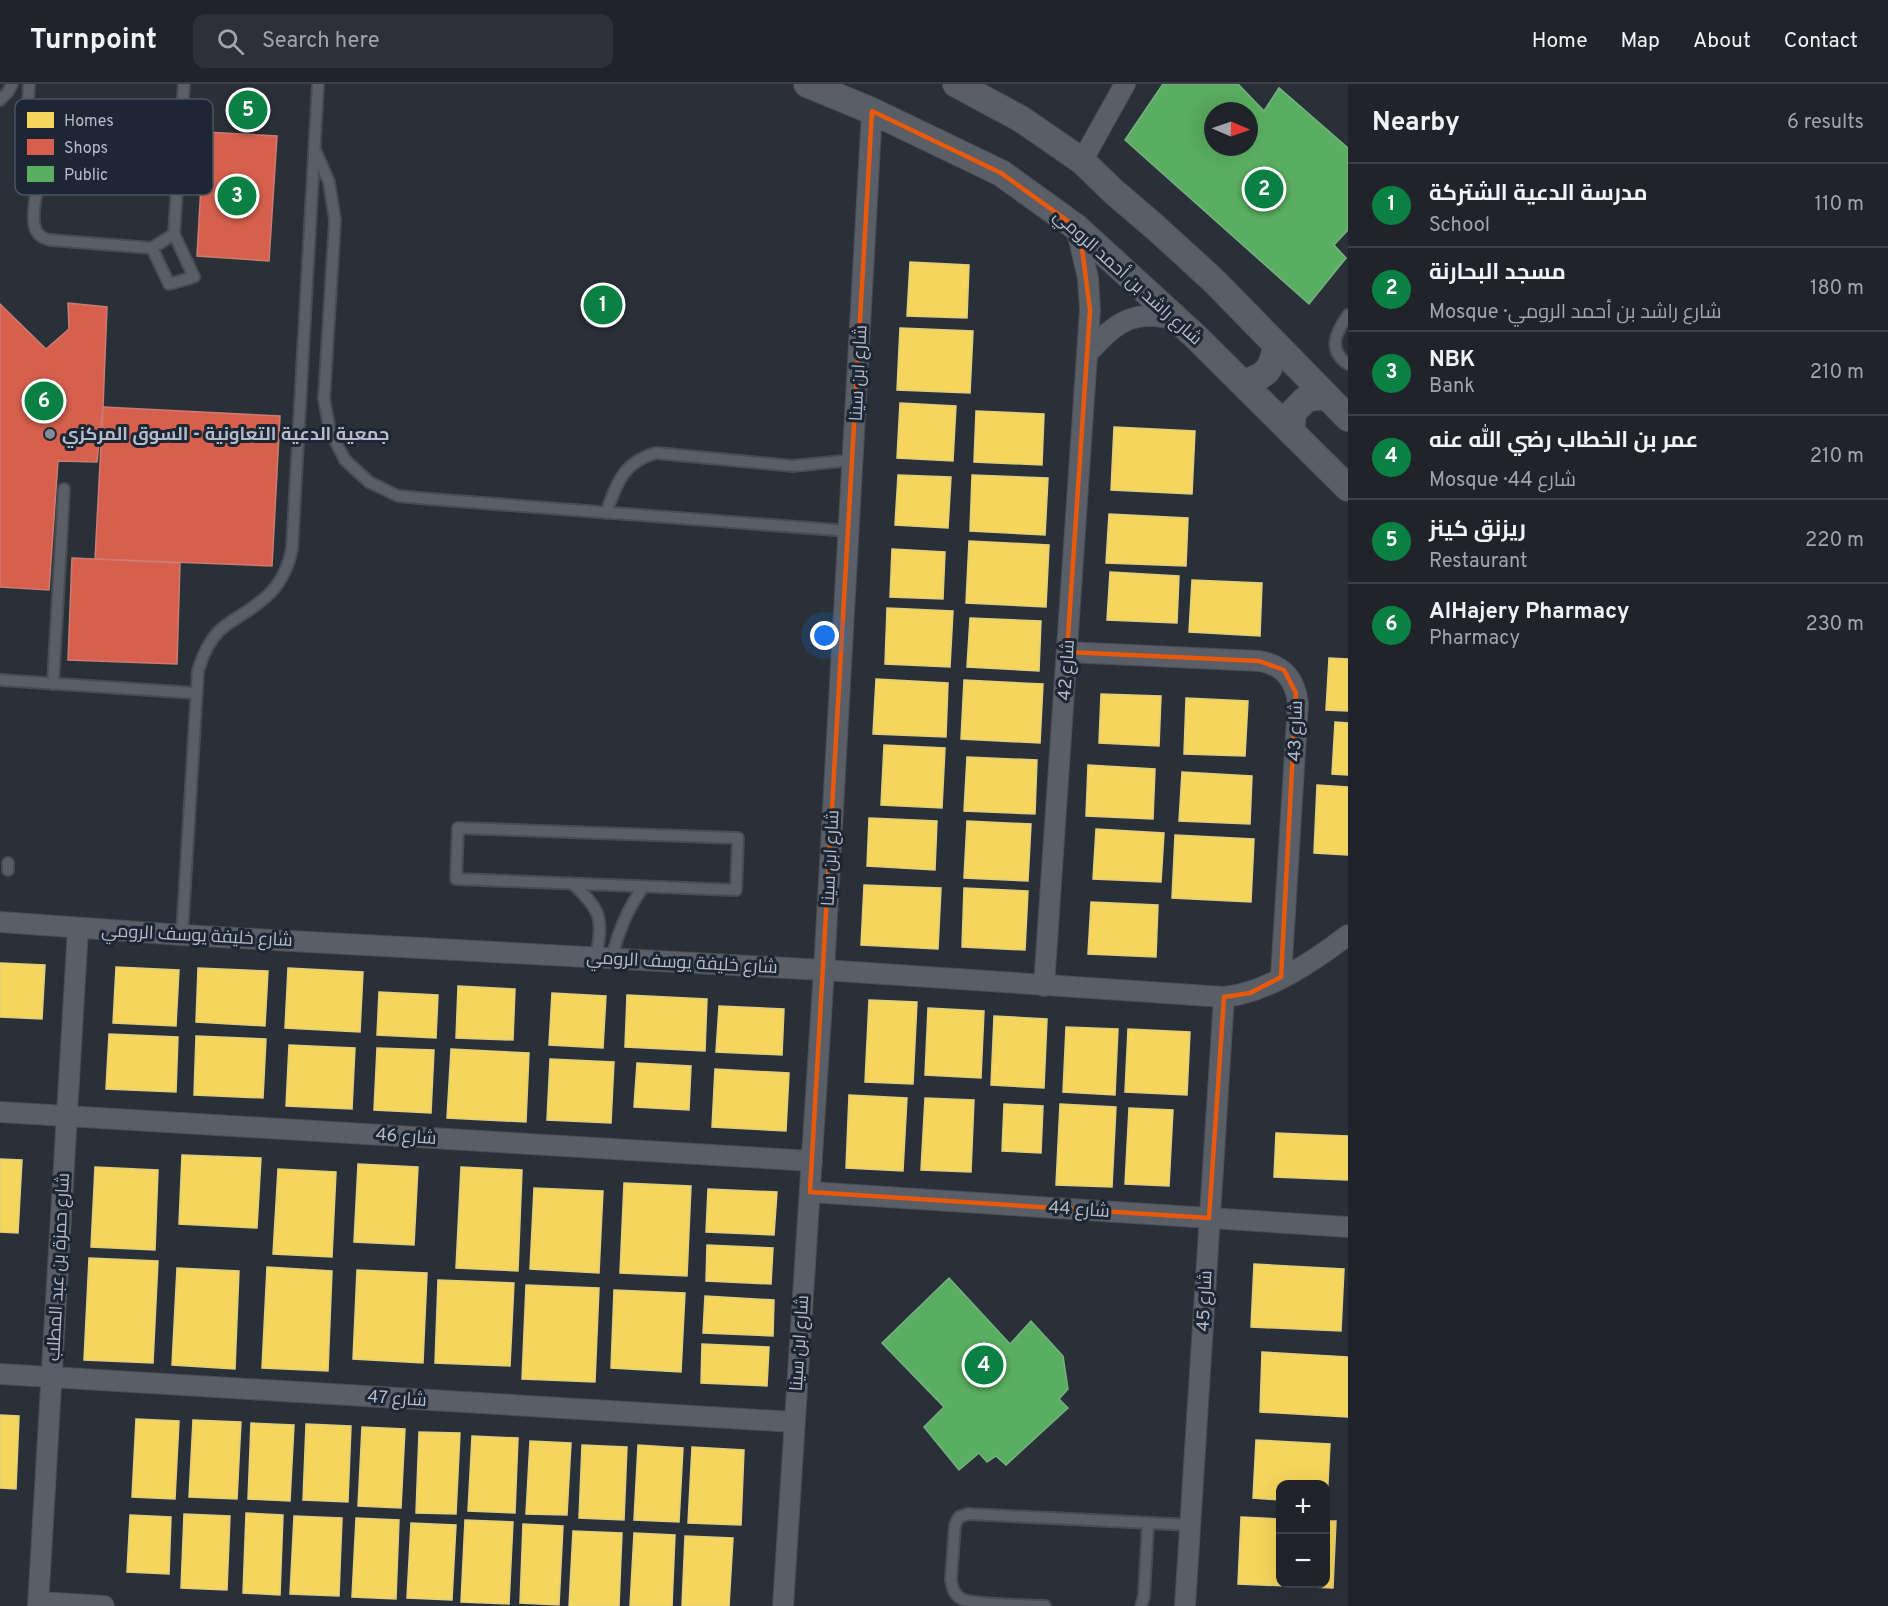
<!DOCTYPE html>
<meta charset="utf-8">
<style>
body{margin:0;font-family:Overpass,Cairo,sans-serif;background:#2d3036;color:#f1f3f6}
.controls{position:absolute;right:18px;bottom:18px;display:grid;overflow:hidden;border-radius:12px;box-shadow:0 6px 24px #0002}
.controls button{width:54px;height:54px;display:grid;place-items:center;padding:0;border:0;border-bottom:2px solid #3d4147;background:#20242a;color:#f1f3f6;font:30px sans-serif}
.compass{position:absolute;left:1204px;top:18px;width:54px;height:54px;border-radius:50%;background:#20242a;box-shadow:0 6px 24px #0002;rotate:92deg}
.you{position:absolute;left:825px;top:552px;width:21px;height:21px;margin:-15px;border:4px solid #fff;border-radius:50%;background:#1a73e8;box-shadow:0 0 0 9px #1a73e833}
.badge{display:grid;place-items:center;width:39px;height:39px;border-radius:50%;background:#0b8043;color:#fff;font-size:20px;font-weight:700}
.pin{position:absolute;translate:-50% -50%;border:3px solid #fff;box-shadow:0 2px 6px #0006}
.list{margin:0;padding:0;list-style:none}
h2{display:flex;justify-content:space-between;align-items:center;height:78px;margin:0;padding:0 24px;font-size:26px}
h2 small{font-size:20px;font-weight:400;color:#a2a4a8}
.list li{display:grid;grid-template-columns:39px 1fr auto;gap:18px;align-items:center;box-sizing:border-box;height:84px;padding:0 24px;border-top:2px solid #3d4147}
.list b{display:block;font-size:22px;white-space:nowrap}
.list p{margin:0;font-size:20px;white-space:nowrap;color:#a2a4a8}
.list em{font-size:20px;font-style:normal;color:#a2a4a8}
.icon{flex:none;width:33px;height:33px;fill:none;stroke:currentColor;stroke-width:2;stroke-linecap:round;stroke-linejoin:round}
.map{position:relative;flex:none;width:1348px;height:1522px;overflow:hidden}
header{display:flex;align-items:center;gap:36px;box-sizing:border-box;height:84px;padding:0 30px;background:#20242a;border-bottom:2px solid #3d4147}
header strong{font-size:28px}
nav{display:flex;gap:33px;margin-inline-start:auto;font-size:21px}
.search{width:420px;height:54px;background:#2d3036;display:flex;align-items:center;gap:15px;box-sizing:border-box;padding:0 21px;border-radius:12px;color:#a2a4a8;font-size:22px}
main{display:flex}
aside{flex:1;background:#20242a}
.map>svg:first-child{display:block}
.homes{fill:#f6d55c;stroke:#e2ce7d;stroke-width:1.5}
.shops{fill:#d6604d;stroke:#cc7c72;stroke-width:1.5}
.public{fill:#5aae61;stroke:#75b280;stroke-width:1.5;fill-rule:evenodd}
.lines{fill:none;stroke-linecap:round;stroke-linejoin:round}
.service-casing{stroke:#484c53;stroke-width:14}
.minor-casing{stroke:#484c53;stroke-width:22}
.tertiary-casing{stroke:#484c53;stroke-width:28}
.service{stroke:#5a5e66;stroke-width:10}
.minor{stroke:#5a5e66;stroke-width:20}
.tertiary{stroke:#5a5e66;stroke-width:26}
.marked{fill:none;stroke:#e8590c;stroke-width:4.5;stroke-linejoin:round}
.poi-dot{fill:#848b96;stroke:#1d2633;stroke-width:2}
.labels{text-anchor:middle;stroke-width:6;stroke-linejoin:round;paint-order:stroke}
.street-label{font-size:18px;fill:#b4bcc9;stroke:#1d2633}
.poi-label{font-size:18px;font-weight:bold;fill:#b4bcc9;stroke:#1d2633;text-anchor:start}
.key{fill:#1d2633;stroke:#4a5360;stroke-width:1.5}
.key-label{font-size:16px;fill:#b4bcc9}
</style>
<header>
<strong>Turnpoint</strong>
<div class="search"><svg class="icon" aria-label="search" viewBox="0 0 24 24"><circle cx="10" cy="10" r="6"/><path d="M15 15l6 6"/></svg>Search here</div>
<nav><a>Home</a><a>Map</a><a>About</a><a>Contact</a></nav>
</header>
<main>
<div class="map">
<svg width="1348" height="1522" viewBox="0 0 1348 1522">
<rect width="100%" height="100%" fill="#2a3038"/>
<g class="homes">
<path d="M910 178 969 181 967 234 907 232Z"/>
<path d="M900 244 973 247 970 309 897 306Z"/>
<path d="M900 319 956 322 953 377 897 374Z"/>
<path d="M976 327 1044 330 1042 381 974 378Z"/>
<path d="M1114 343 1195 347 1192 410 1111 406Z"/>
<path d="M898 391 951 393 948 444 895 441Z"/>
<path d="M972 391 1048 394 1045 451 970 447Z"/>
<path d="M1109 430 1188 434 1186 482 1106 479Z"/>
<path d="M969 457 1049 461 1046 523 966 519Z"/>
<path d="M892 465 945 468 943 515 890 513Z"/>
<path d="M1110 488 1179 492 1177 539 1107 536Z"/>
<path d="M1192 496 1262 499 1260 552 1189 548Z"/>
<path d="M887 524 953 527 950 583 885 580Z"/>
<path d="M970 534 1041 537 1039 587 967 583Z"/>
<path d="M1329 574 1348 575V627L1326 626Z"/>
<path d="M876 595 948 599 946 653 873 650Z"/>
<path d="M964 596 1043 600 1040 659 961 655Z"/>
<path d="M1101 610 1161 612 1159 662 1099 659Z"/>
<path d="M1186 614 1248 617 1245 672 1184 670Z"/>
<path d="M1335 638 1348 639V691L1332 690Z"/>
<path d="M884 661 945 664 942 724 881 721Z"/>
<path d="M967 673 1037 676 1035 730 964 727Z"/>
<path d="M1088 681 1155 685 1153 735 1086 732Z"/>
<path d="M1182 688 1252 692 1250 740 1179 737Z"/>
<path d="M1317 701 1348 703V771L1314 769Z"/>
<path d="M869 734 937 737 935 786 867 782Z"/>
<path d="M967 737 1031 740 1028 797 964 794Z"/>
<path d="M1096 745 1164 749 1161 798 1093 795Z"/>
<path d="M1175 751 1254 755 1251 818 1172 814Z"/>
<path d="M864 801 941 804 938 865 861 861Z"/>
<path d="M964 804 1028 807 1025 866 962 863Z"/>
<path d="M1091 818 1158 821 1156 873 1088 870Z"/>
<path d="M0 879 45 881 42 935 0 933Z"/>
<path d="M116 883 179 886 176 942 113 939Z"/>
<path d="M198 884 268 887 265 942 196 938Z"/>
<path d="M288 884 363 888 360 948 285 944Z"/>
<path d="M458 902 515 905 513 956 456 954Z"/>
<path d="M379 908 438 911 436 954 377 951Z"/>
<path d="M552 909 606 912 603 964 549 961Z"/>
<path d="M627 911 707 915 705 967 625 963Z"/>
<path d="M869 916 917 918 913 1000 865 998Z"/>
<path d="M719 922 784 925 782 971 716 968Z"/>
<path d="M928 924 984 927 981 994 925 991Z"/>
<path d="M994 932 1047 935 1044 1004 991 1001Z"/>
<path d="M1066 943 1118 945 1115 1011 1063 1008Z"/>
<path d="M1128 945 1190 948 1187 1011 1125 1008Z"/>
<path d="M109 950 178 953 176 1008 106 1005Z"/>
<path d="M196 952 266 955 263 1014 194 1011Z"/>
<path d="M289 961 355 964 352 1025 286 1022Z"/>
<path d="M377 964 434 966 431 1029 374 1026Z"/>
<path d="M451 965 529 969 526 1038 447 1034Z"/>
<path d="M550 975 614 978 611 1039 547 1036Z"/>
<path d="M637 979 691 982 689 1026 634 1023Z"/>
<path d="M715 985 789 989 786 1047 712 1043Z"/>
<path d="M849 1011 907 1014 903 1087 846 1084Z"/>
<path d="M925 1014 974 1016 971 1088 921 1086Z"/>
<path d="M1004 1020 1043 1022 1041 1069 1002 1067Z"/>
<path d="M1060 1020 1116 1023 1112 1103 1056 1101Z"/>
<path d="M1129 1024 1173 1026 1169 1102 1125 1100Z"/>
<path d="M1276 1049 1348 1052V1096L1274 1093Z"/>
<path d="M182 1071 261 1074 257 1144 179 1140Z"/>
<path d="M0 1075 22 1076 18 1149 0 1148Z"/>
<path d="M358 1080 418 1083 414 1161 354 1158Z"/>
<path d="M95 1083 158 1086 155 1166 91 1163Z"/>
<path d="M461 1083 522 1086 518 1187 456 1184Z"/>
<path d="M278 1085 336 1088 332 1173 273 1170Z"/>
<path d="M624 1099 691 1102 687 1192 620 1189Z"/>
<path d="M534 1104 603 1107 599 1189 530 1185Z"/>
<path d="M708 1105 777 1108 774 1151 706 1148Z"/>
<path d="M707 1161 773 1164 771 1200 706 1197Z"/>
<path d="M89 1174 158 1177 153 1279 84 1276Z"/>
<path d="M1254 1180 1344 1185 1341 1247 1251 1243Z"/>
<path d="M267 1183 332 1187 328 1287 262 1284Z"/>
<path d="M177 1184 239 1187 235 1285 172 1281Z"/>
<path d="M357 1186 427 1189 423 1279 353 1275Z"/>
<path d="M438 1196 514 1199 510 1282 435 1279Z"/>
<path d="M526 1201 599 1204 595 1298 522 1295Z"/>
<path d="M614 1206 685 1209 681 1288 611 1284Z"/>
<path d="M705 1212 774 1216 773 1252 703 1249Z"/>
<path d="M702 1260 769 1263 767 1302 701 1299Z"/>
<path d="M1262 1268 1348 1273V1333L1260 1328Z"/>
<path d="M0 1331 19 1332 16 1405 0 1404Z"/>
<path d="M136 1335 179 1337 175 1415 132 1413Z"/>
<path d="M193 1336 241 1338 237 1415 189 1413Z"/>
<path d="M251 1339 294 1341 290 1417 248 1415Z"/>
<path d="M306 1340 351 1342 348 1418 303 1416Z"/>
<path d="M362 1343 405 1345 401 1424 358 1422Z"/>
<path d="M419 1348 460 1349 456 1430 416 1429Z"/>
<path d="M472 1352 518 1354 515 1429 468 1427Z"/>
<path d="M1256 1356 1330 1360 1327 1418H1326V1400H1280V1416L1253 1414Z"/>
<path d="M530 1357 571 1359 567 1431 526 1430Z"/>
<path d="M582 1361 627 1363 624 1436 579 1434Z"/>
<path d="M638 1361 683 1364 679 1438 634 1436Z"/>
<path d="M692 1363 744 1366 741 1441 688 1439Z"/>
<path d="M246 1429 283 1431 280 1511 243 1509Z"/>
<path d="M184 1430 230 1432 227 1506 181 1504Z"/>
<path d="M130 1431 171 1433 169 1490 127 1488Z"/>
<path d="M294 1432 342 1434 339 1512 290 1510Z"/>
<path d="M1241 1433 1280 1435V1500H1326V1437H1336L1333 1504 1238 1500Z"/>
<path d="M356 1434 399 1436 396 1515 352 1513Z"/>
<path d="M465 1436 513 1438 509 1520 461 1518Z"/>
<path d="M411 1439 456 1441 452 1516 407 1514Z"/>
<path d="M523 1440 563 1442 559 1521 520 1519Z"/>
<path d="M573 1447 622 1449 619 1522H569Z"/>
<path d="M634 1449 675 1451 672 1522H630Z"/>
<path d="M685 1452 733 1454 729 1522H682Z"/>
</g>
<g class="shops">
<path d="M204 48 277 52 269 177 197 172Z"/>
<path d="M68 219 107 223 103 323 97 378 58 377 49 506 0 503V220L46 265 69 245Z"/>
<path d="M103 323 280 332 272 482 95 475Z"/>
<path d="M72 474 180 479 177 580 68 576Z"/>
</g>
<g class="public">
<path d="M1163 0H1238L1264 27 1279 4 1348 64V146L1334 161 1346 174 1309 220 1125 56ZM1213 27H1249V63H1213Z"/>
<path d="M949 1194 1010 1260 1031 1237 1063 1272 1068 1305 1059 1315 1068 1324 1006 1381 996 1372 987 1378 979 1369 959 1386 924 1343 944 1323 882 1259Z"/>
</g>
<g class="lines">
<defs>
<g id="service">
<path d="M0 16 8 8 12 0"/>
<path d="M27 41 29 0"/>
<path d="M316 68 329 98 335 136 324 315 330 347 345 376 369 398 398 412 430 415 849 447"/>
<path d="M174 150 152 164 50 156C45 155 40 153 37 148 30 138 36 104 41 94L51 90 177 97"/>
<path d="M152 164 169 200 194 193 174 150 184 0"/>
<path d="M1348 231C1336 248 1327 266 1348 280"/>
<path d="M606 429C617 399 623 378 656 369L793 382 853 376"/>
<path d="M0 596 195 609"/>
<path d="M53 600 64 405"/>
<path d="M458 744 738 754 736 806 456 795Z"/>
<path d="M8 779V786"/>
<path d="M574 801C602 827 603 835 596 873"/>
<path d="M182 851 198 587C202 573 209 557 220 546 227 540 235 535 243 530 271 512 285 498 292 465L318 0"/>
<path d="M612 874C618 847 627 826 643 803"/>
<path d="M1045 1522C1029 1521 974 1521 962 1515 954 1511 952 1504 951 1495L955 1441 959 1433 968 1430 1191 1441"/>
<path d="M1141 1522 1144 1512 1148 1440"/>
</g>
<g id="minor">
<path d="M1082 77 1125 0"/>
<path d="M1087 270C1116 238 1134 223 1180 237"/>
<path d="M1067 568 1259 577C1283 581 1295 595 1298 619L1281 893"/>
<path d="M0 838 182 851 824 886 1224 913C1267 909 1314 877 1348 851"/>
<path d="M1044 902 1090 226 1088 194 1076 143"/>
<path d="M0 1028 812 1077"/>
<path d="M810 1108 1348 1143"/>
<path d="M0 1290 794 1338"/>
<path d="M39 1518 104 1522"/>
<path d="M38 1522 78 844"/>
<path d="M783 1522 824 886 872 27"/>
<path d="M1185 1522 1224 913"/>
</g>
<g id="tertiary">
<path d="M807 0 872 27 1001 89 1076 143 1195 252 1348 404"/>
<path d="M956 0 1021 35 1082 77 1114 108 1155 143 1214 197 1348 334"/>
<path d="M1243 299C1267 292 1272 286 1276 261"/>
<path d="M1291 348 1293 328 1307 314 1326 312"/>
</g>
</defs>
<use href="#service" class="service-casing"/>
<use href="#minor" class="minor-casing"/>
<use href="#tertiary" class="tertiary-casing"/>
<use href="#service" class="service"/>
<use href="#minor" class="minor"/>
<use href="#tertiary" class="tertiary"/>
</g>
<path class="marked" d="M872 27 1001 89 1076 143 1082 164 1090 226 1067 568 1259 577 1284 586 1296 609 1281 893 1250 909 1224 913 1209 1134 810 1108Z"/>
<circle class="poi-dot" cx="50" cy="350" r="6"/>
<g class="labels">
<g class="street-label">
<text transform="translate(1128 193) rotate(42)" y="6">شارع راشد بن أحمد الرومي</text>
<text transform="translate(858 289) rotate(-87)" y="6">شارع ابن سينا</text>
<text transform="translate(1066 586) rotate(-86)" y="6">شارع 42</text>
<text transform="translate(1295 647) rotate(-88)" y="6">شارع 43</text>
<text transform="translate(830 774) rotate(-87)" y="6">شارع ابن سينا</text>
<text transform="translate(197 851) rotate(3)" y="6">شارع خليفة يوسف الرومي</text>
<text transform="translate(682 878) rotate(3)" y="6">شارع خليفة يوسف الرومي</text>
<text transform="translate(406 1052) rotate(4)" y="6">شارع 46</text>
<text transform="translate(1079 1125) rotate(4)" y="6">شارع 44</text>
<text transform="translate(58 1183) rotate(-87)" y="6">شارع حمزة بن عبد المطلب</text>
<text transform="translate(1204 1217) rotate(-87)" y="6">شارع 45</text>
<text transform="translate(799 1259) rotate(-86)" y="6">شارع ابن سينا</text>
<text transform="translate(397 1314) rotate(4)" y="6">شارع 47</text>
</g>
<g class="poi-label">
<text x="62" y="356">جمعية الدعية التعاونية - السوق المركزي</text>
</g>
</g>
<rect x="15" y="15" width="198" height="96" rx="9" class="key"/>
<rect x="27" y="28" width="27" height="16" fill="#f6d55c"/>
<rect x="27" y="55" width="27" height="16" fill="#d6604d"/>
<rect x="27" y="82" width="27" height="16" fill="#5aae61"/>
<g class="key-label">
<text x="64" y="42">Homes</text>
<text x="64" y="69">Shops</text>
<text x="64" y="96">Public</text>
</g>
</svg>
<div class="controls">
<button>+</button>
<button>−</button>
</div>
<svg class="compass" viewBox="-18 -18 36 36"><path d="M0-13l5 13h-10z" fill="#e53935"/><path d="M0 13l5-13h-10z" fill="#a2a4a8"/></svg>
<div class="you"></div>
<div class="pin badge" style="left:603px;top:221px">1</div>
<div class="pin badge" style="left:1264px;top:105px">2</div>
<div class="pin badge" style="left:237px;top:112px">3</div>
<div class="pin badge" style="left:984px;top:1281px">4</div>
<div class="pin badge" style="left:248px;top:26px">5</div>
<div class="pin badge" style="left:44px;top:317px">6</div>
</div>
<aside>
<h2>Nearby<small>6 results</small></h2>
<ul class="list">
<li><span class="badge">1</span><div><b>مدرسة الدعية الشتركة</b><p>School</p></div><em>110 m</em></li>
<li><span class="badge">2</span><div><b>مسجد البحارنة</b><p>Mosque · شارع راشد بن أحمد الرومي</p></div><em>180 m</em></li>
<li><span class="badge">3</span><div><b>NBK</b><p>Bank</p></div><em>210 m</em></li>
<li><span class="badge">4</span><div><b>عمر بن الخطاب رضي الله عنه</b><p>Mosque · شارع 44</p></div><em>210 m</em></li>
<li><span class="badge">5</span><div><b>ريزنق كينز</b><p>Restaurant</p></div><em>220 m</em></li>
<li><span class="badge">6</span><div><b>AlHajery Pharmacy</b><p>Pharmacy</p></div><em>230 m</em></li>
</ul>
</aside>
</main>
